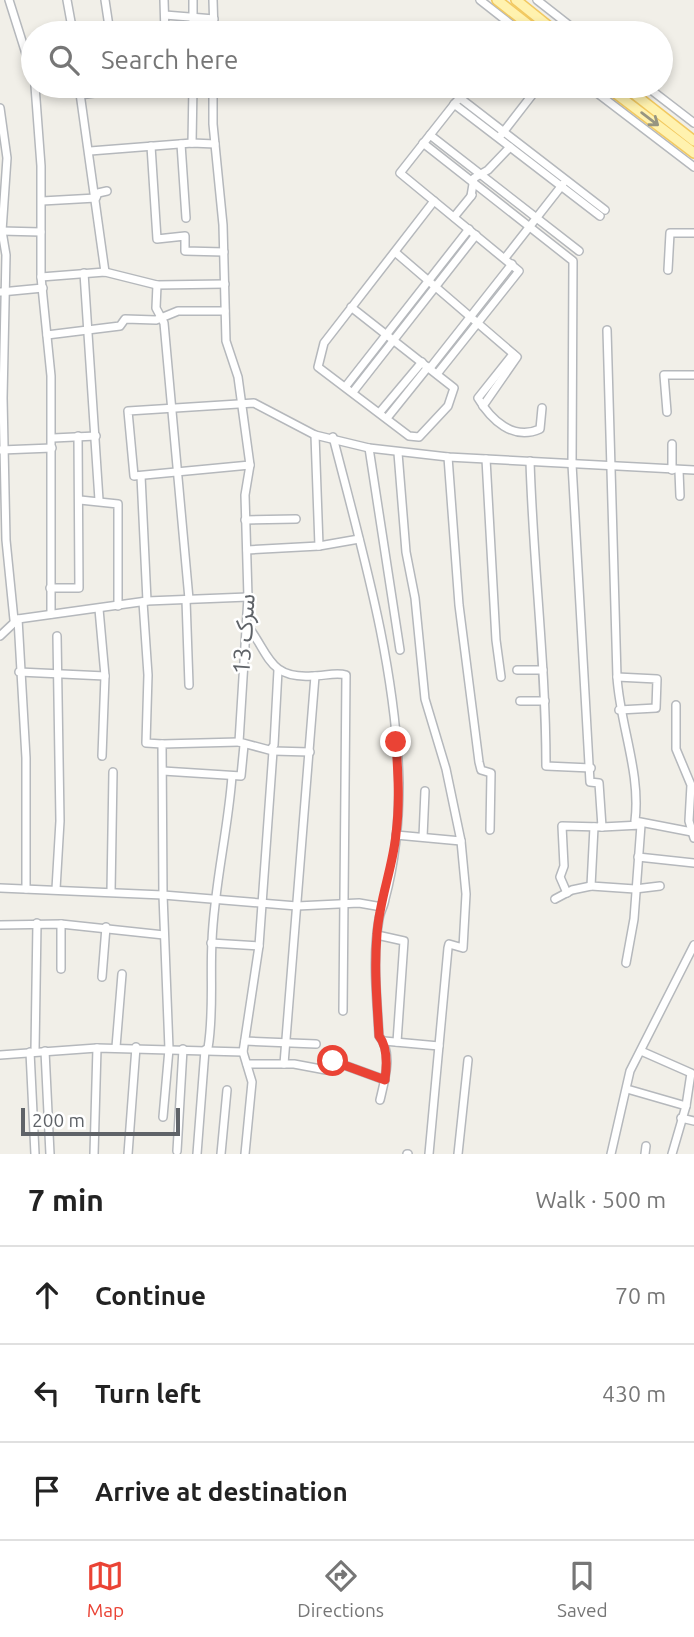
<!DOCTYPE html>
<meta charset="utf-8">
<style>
body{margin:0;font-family:Ubuntu,"Noto Sans Arabic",sans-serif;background:#f2f2f2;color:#222}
.scale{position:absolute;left:21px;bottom:18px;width:159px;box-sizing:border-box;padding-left:7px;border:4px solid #5f6368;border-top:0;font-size:19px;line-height:24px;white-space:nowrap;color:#5f6368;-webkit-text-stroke:5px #fff;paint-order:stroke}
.stop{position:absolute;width:21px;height:21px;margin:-16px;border:5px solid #ea4335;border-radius:50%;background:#fff}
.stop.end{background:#ea4335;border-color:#fff;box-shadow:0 2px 7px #0008}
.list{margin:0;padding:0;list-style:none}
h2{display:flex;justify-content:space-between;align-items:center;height:91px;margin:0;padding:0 28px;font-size:30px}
h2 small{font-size:23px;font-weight:400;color:#767676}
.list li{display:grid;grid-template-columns:46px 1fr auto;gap:21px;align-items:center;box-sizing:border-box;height:98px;padding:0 28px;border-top:2px solid #e0e0e0}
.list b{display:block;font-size:26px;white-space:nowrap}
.list em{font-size:23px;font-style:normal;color:#767676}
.icon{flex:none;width:38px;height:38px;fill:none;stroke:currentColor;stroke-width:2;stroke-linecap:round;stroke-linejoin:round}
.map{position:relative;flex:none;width:694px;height:1154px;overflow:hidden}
.search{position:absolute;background:#fff;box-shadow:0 4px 10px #0003;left:21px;right:21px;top:21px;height:77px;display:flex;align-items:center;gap:18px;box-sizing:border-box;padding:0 24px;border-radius:38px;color:#767676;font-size:26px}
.sheet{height:385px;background:#fff}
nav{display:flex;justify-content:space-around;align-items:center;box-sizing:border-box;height:98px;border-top:2px solid #e0e0e0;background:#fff;font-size:19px;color:#767676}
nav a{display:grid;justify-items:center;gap:4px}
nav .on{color:#ea4335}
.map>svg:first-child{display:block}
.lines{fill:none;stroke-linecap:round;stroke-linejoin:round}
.minor-casing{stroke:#b5b8bc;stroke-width:10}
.major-casing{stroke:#f2c960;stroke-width:12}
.minor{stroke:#fff;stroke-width:7}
.major{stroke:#fff2af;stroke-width:9}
.oneway{stroke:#979581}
.route{stroke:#ea4335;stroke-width:9}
.labels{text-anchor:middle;stroke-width:5;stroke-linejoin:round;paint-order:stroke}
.street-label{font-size:24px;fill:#5f6368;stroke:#fff}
</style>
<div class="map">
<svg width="694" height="1154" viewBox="0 0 694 1154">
<rect width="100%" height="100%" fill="#f1efe8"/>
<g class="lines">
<defs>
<g id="minor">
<path d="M9 0 33 76"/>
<path d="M67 0 73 33"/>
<path d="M105 0 110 33"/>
<path d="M164 0 165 33"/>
<path d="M193 0V33"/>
<path d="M213 0 214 33"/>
<path d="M480 0 522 33"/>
<path d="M537 0 579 33"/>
<path d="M165 15 214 19"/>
<path d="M35 86 41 166V277L51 376V614"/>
<path d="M79 86 105 272"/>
<path d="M213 86V124L223 225 226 341 238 377 250 465 245 495 248 597 239 742 273 751 259 946 243 1052 252 1082 245 1154"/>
<path d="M588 86 694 167"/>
<path d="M646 86 694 123"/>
<path d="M80 95 115 90 147 92 151 86"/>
<path d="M454 104 600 216"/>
<path d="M0 108 7 158 2 231 6 255 3 398 6 540 14 620"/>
<path d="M430 135 579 251"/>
<path d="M501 135 539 86"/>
<path d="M192 143 193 86"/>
<path d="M423 143 573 261 572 464 590 782 599 783 602 827 562 826 564 866 560 877 567 893"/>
<path d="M181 144 186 218"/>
<path d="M151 146 157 239 185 236V251L224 252"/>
<path d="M90 151 192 143 215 144"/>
<path d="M471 196 474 178 488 170 510 147"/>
<path d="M42 201 96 198 98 193 107 191"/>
<path d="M454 217 472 195"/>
<path d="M1 231 41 232"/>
<path d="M395 252 517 357 483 406"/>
<path d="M505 258 563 184"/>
<path d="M668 270 670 233H694"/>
<path d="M84 273 99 500"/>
<path d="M41 277 105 272 157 285 225 284"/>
<path d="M157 285 156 308 164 323 189 599"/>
<path d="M1 292 43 288"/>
<path d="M351 307 454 388 448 406 419 437 409 436 318 367 324 343 434 201"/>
<path d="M607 330 617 677C620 725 641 773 635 821L692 832"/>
<path d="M47 335 120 326 125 319 156 320 178 311H225"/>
<path d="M513 354 478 398C491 420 513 441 540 429L542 408"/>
<path d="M430 368 512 264"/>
<path d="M437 374 519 271 400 173 456 102 460 98 605 210"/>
<path d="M346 386 469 229"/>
<path d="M353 392 476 235"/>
<path d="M380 412 422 362"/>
<path d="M667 412 664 375H694"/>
<path d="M387 418 428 367"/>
<path d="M315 435 319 546"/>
<path d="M333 437C362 550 396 665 399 783 399 821 395 862 385 899 384 906 380 912 379 919 372 959 377 997 379 1036 393 1052 385 1079 380 1100"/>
<path d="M53 438 96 436"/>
<path d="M672 444V470"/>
<path d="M369 448 400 650"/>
<path d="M1 450 52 448"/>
<path d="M398 453 406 552 415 598 425 699 446 769 461 841 466 894 463 948 449 944 448 948 429 1154"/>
<path d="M448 457 459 605 479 762 481 770 491 773 490 830"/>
<path d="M486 459 496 640 501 677"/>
<path d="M530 461C533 563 546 664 546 766L591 768"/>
<path d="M250 465 134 476 128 411 254 403 315 435 369 448 448 457 694 470"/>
<path d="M679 471 680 496"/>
<path d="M141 476 147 601"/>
<path d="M80 500 118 504V606"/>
<path d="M245 520 296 519"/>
<path d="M247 550 319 546 359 539"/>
<path d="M50 588H79L78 436"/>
<path d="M186 600 189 685"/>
<path d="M143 602 148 675 146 743 162 744"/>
<path d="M99 609 105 676 102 756"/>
<path d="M18 619 26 758V889"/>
<path d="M247 625C269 653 268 679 312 676 324 676 336 672 346 675L343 1011"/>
<path d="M0 636 18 619 147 601 248 597"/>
<path d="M517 670H543"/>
<path d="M19 672 105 676"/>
<path d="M617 677 657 679 656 708 619 710"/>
<path d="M520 701H545"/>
<path d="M676 705V749L691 785 689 821 694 838"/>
<path d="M271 749 274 745 278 670"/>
<path d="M273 751 310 752"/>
<path d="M163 771 241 776 244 745"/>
<path d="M594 827 591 886 635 889 660 886"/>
<path d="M602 827 641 825 634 919 626 963"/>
<path d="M396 835 461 841"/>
<path d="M423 837 425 791"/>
<path d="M638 857 694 863"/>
<path d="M0 888 163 895 297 906 359 903 382 907"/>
<path d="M56 889 60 821 57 636"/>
<path d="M111 892 113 772"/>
<path d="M555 899 572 890 591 886"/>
<path d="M0 925 61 924 164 935"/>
<path d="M377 935 404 941 397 1042"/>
<path d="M211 943 259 946"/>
<path d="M61 969V924"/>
<path d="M102 977 106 927"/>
<path d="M245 1041 316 1044"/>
<path d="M384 1041 439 1046"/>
<path d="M116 1047 122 974"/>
<path d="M35 1051 37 923"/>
<path d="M45 1051 50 1154"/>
<path d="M641 1051 691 1073 686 1106 672 1154"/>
<path d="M30 1052 35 1154"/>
<path d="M0 1055 97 1048 243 1052"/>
<path d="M247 1064H294L326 1070 333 1061 385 1080"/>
<path d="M284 1064 315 676"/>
<path d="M627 1089 686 1106"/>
<path d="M163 1117 169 1049 163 895 162 744 239 742"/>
<path d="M681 1118 694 1121"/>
<path d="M177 1151 183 1049"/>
<path d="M94 1154 97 1048"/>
<path d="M128 1154 136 1047"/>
<path d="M197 1154 205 1050 208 1048C214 1012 210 977 212 941 214 886 228 831 232 776"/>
<path d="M221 1154 227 1090"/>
<path d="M407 1154H408"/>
<path d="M458 1154 468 1060"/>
<path d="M611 1154 630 1071 694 945"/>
<path d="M645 1154 646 1146"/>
</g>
<g id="major">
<path d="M497 0 539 33"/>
<path d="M516 0 557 33"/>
<path d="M606 86 694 153"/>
<path d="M624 86 694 141"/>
</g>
</defs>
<use href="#minor" class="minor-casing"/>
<use href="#major" class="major-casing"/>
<use href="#minor" class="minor"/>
<use href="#major" class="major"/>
</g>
<defs><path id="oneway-shaft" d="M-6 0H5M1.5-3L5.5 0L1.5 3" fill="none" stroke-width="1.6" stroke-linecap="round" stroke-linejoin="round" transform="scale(1.75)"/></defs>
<use class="oneway" href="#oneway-shaft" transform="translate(650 119) rotate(37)"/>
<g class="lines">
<path class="route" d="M333 1061 385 1080C387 1065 388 1047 379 1036 377 1001 374 969 377 934 379 901 393 867 396 834 400 803 398 773 396 742"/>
</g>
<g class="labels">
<g class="street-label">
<text transform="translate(244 634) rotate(-86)" y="8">سرک 13</text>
</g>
</g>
</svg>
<div class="scale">200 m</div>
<div class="stop" style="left:333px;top:1061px"></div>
<div class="stop end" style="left:396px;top:742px"></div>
<div class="search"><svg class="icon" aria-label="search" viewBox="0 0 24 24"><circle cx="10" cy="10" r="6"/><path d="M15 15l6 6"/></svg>Search here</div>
</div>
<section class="sheet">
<h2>7 min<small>Walk · 500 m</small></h2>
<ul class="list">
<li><svg class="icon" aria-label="ahead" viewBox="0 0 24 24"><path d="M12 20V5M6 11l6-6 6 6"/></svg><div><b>Continue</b></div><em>70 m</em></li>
<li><svg class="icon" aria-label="left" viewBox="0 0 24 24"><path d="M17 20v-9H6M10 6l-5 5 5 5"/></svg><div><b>Turn left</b></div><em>430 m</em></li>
<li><svg class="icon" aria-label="arrive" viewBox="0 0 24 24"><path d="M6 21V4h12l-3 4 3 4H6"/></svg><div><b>Arrive at destination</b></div></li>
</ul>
</section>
<nav>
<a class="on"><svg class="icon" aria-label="map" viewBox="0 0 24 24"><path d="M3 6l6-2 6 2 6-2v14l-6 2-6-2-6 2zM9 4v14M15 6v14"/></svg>Map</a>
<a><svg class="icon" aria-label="directions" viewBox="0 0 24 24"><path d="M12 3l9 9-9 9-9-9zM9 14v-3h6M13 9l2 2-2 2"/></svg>Directions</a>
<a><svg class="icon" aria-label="saved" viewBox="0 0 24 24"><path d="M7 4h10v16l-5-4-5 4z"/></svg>Saved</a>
</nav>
